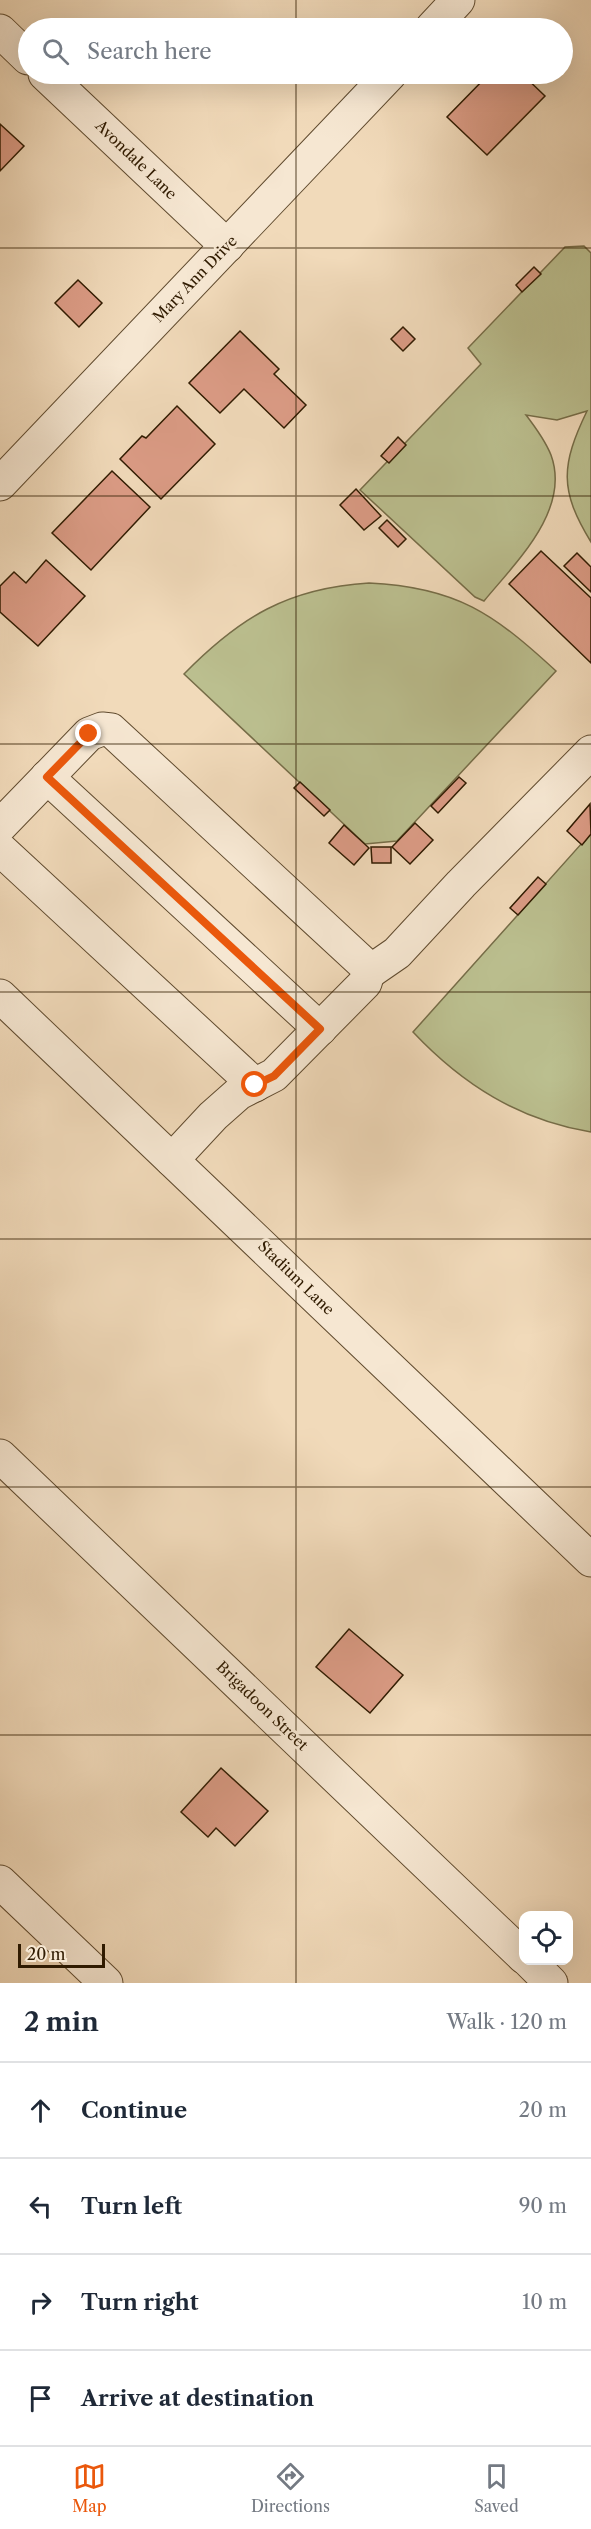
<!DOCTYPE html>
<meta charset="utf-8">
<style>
body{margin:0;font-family:"Libre Caslon Text",serif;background:#f2f2f3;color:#1f2937}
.controls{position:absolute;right:18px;bottom:18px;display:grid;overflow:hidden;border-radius:12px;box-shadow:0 6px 24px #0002}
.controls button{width:54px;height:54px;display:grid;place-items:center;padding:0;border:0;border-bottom:2px solid #e0e1e3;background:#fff;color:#1f2937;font:30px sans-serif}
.scale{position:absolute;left:18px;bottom:15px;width:87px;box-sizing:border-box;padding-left:6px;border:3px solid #301b01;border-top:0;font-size:16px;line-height:21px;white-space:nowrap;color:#301b01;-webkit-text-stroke:4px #f6e7d2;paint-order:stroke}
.stop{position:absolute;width:18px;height:18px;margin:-14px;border:4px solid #ea580c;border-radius:50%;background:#fff}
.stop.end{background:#ea580c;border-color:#fff;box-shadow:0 2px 6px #0008}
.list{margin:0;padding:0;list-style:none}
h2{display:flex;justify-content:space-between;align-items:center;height:78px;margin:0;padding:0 24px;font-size:26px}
h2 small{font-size:20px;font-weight:400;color:#747a83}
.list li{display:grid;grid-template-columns:39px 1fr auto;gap:18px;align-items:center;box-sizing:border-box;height:96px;padding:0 24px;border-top:2px solid #e0e1e3}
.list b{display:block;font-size:22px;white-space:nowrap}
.list em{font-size:20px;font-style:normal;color:#747a83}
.icon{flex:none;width:33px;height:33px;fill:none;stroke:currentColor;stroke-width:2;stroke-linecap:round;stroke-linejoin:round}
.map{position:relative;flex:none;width:591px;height:1983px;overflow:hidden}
.search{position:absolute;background:#fff;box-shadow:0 6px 24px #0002;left:18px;right:18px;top:18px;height:66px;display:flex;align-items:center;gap:15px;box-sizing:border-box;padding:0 21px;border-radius:33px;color:#747a83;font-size:22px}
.sheet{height:462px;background:#fff}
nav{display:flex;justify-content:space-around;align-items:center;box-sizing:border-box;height:84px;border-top:2px solid #e0e1e3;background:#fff;font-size:16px;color:#747a83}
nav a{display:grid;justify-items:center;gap:3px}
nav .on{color:#ea580c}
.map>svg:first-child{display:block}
.green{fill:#bbbf8f;stroke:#766d48;stroke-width:1.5}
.building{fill:#dc9c86;stroke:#301b01;stroke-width:1.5}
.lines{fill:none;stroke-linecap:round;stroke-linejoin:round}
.minor-casing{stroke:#604b2f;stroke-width:35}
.minor{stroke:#f6e7d2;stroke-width:33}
.route{stroke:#ea580c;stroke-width:8}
.grid{fill:none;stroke:#301b01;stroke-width:1.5;stroke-opacity:0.55}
.labels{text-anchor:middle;stroke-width:6;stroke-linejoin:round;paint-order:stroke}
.street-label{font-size:15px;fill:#301b01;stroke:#f6e7d2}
</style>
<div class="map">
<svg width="591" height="1983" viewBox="0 0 591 1983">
<rect width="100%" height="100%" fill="#f1daba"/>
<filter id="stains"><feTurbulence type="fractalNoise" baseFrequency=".00333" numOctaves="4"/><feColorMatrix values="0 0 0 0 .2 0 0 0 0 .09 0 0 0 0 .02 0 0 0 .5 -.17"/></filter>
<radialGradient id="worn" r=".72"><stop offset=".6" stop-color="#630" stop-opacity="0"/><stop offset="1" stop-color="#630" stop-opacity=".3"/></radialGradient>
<g class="green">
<path d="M584 246 591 253V542C559 490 561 465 587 411L557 420 526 415C536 428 545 440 551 455 571 510 516 562 484 601L475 597 360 490 481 364 468 348 565 247Z"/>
<path d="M369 583C457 587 494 614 556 671L397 841 365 844 184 674C240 617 288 588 369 583Z"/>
<path d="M591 833V1132C519 1120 463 1085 413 1032Z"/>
</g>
<g class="building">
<path d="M489 74H522L545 96 487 155 447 117Z"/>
<path d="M0 124 24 146 0 171Z"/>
<path d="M534 267 541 274 522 292 516 285Z"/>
<path d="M78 280 102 303 79 327 55 303Z"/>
<path d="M403 327 415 339 403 351 391 339Z"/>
<path d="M240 331 279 369 274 374 306 405 284 428 244 389 220 413 189 383Z"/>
<path d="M177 406 215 444 161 499 120 459 142 436 146 438Z"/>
<path d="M398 437 406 445 389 463 381 456Z"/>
<path d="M112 471 150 507 91 570 52 533Z"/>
<path d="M356 489 381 516 364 530 340 505Z"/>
<path d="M387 520 406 539 398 547 379 528Z"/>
<path d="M541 551 591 598V663L509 584Z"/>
<path d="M577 553 591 567V592L564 566Z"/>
<path d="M46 560 85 596 38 646 0 612V586L14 572 26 583Z"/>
<path d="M459 777 466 783 438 813 431 806Z"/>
<path d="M300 782 330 810 324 816 294 788Z"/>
<path d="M590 804 591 834 582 845 567 831Z"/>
<path d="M415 823 433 840 410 864 392 847Z"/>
<path d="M344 825 369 848 354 865 329 843Z"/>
<path d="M371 847H391V863H372Z"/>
<path d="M538 877 546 884 518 915 510 908Z"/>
<path d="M349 1629 403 1675 370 1713 316 1667Z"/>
<path d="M221 1768 268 1811 235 1846 216 1828 208 1837 181 1812Z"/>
</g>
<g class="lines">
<defs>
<g id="minor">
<path d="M432 28 458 0"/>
<path d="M0 31 28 58"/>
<path d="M45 74 227 246"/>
<path d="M0 484 390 74"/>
<path d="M47 777 320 1029"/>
<path d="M0 826 89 734 102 729 111 730 365 965 368 973 365 983 274 1075 239 1093 213 1116 172 1160"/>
<path d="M0 849 255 1085"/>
<path d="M368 973 397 953 461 884 591 752"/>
<path d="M0 996 591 1560"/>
<path d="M0 1456 524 1957"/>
<path d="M0 1882 106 1983"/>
<path d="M528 1960 551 1983"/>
</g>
</defs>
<use href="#minor" class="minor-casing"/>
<use href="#minor" class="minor"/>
</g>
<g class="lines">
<path class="route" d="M89 734 47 777 320 1029 274 1076 255 1085"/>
</g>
<path class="grid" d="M296 0V28M296 74V1983M0 248H591M0 496H591M0 744H591M0 992H591M0 1239H591M0 1487H591M0 1735H591"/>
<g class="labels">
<g class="street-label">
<text transform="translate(136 160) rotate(44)" y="5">Avondale Lane</text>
<text transform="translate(195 279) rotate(-46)" y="5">Mary Ann Drive</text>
<text transform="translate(296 1278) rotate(44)" y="5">Stadium Lane</text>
<text transform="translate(262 1706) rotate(44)" y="5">Brigadoon Street</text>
</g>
</g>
<rect width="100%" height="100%" filter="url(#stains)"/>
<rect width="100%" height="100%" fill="url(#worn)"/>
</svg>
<div class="controls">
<button><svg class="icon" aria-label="locate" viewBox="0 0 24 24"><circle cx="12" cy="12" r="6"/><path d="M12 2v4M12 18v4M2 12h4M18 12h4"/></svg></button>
</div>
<div class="scale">20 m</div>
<div class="stop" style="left:255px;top:1085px"></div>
<div class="stop end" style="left:89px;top:734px"></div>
<div class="search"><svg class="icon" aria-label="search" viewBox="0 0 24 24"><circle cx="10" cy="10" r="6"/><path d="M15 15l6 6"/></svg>Search here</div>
</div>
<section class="sheet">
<h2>2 min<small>Walk · 120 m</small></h2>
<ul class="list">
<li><svg class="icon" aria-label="ahead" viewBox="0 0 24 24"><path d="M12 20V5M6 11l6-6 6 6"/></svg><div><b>Continue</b></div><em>20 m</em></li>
<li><svg class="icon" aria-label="left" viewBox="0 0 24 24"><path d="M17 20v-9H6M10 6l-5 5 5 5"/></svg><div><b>Turn left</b></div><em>90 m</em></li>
<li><svg class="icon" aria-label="right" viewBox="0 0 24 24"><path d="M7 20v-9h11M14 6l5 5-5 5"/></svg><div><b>Turn right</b></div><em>10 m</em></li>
<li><svg class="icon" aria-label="arrive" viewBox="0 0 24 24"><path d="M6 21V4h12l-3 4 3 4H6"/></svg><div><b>Arrive at destination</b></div></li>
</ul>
</section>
<nav>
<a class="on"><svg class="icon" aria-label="map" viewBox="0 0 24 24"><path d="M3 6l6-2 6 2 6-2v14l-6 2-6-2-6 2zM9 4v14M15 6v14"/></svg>Map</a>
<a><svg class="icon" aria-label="directions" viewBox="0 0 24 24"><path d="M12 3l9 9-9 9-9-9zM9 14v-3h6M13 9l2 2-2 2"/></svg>Directions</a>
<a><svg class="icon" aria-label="saved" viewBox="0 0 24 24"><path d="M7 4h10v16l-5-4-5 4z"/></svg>Saved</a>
</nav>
